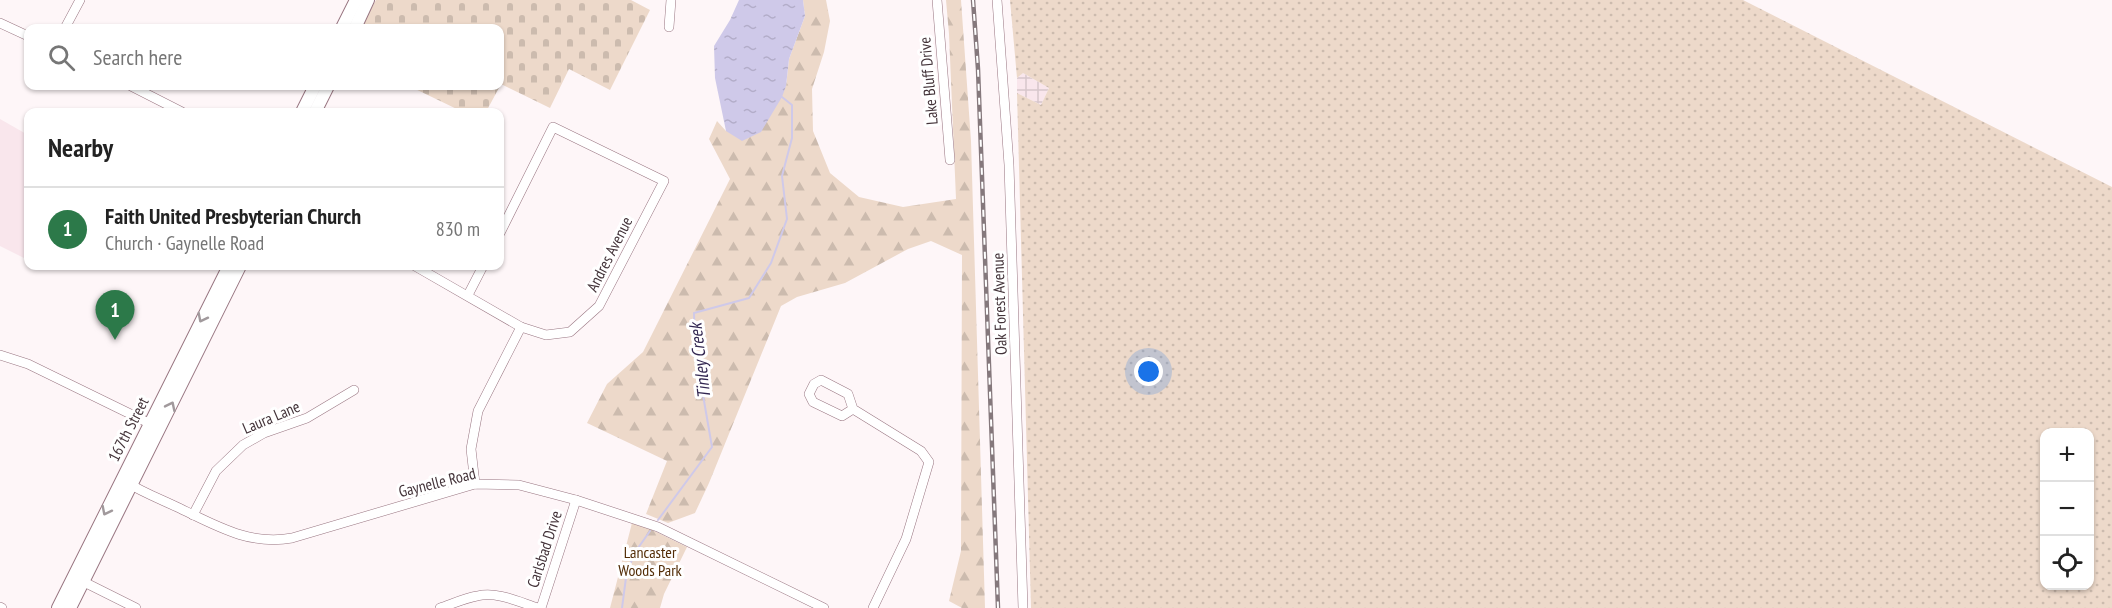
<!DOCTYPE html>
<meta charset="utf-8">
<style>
body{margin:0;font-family:"PT Sans Narrow",sans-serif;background:#f2f2f2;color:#222}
.controls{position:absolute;right:18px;bottom:18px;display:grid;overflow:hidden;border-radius:12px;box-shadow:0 2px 4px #0004}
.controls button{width:54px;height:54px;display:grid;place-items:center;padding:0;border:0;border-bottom:2px solid #e0e0e0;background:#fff;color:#222;font:30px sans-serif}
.you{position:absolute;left:1149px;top:372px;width:21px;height:21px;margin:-15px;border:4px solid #fff;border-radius:50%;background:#1a73e8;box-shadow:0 0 0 9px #1a73e833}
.badge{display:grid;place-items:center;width:39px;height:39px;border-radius:50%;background:#2c7949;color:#fff;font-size:20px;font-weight:700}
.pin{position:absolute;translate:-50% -50px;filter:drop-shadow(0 2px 3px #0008)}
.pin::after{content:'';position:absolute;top:32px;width:21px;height:18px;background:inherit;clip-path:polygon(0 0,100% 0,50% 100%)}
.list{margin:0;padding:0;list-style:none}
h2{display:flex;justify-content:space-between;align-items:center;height:78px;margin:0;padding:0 24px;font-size:26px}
h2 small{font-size:20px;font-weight:400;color:#767676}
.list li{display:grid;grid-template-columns:39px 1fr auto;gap:18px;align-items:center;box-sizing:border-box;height:84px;padding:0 24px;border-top:2px solid #e0e0e0}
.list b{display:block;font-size:22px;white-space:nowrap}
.list p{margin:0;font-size:20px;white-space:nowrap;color:#767676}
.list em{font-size:20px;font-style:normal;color:#767676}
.icon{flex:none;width:33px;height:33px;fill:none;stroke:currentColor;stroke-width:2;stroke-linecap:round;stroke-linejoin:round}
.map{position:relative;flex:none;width:2112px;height:608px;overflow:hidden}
.search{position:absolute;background:#fff;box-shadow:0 2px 4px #0004;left:24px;top:24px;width:480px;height:66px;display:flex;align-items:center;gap:15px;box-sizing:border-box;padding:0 21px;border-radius:12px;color:#767676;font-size:22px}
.panel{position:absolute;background:#fff;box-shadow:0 2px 4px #0004;left:24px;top:108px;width:480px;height:162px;border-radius:12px}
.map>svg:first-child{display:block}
.built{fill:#f9e6ec}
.industrial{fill:url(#industrial-grid)}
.forest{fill:url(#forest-firs)}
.cemetery{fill:url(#cemetery-stones)}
.park{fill:url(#park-dots);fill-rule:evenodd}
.water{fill:url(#water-ripples)}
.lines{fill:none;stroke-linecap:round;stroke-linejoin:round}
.stream{stroke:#cfc9e9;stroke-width:2}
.minor-casing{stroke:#997682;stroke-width:10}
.major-casing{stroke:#997682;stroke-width:14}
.minor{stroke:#fff;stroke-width:9}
.major{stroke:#fff;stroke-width:12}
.rail-casing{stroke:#85787c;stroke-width:4.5}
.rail{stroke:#fff;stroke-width:2;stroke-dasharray:7;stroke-linecap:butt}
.oneway{stroke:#a1999c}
.labels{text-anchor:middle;stroke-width:6;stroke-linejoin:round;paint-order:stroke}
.street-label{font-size:16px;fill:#433339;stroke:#fff}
.park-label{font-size:16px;fill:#522c06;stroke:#fff}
.water-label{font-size:18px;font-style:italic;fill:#332751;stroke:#fff}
</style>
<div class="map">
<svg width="2112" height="608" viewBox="0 0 2112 608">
<defs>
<pattern id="industrial-grid" width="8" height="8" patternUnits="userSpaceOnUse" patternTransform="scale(1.5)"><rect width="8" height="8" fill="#f9e6ec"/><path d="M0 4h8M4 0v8" fill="none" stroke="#d7c6cb"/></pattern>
<pattern id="forest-firs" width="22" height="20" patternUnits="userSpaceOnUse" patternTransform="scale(1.5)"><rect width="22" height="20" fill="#edd9ca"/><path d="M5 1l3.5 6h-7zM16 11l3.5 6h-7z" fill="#ccbbae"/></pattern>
<pattern id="cemetery-stones" width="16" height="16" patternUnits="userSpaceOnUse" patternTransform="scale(1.5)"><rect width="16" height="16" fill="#edd9ca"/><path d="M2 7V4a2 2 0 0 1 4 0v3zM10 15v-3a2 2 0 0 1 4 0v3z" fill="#ccbbae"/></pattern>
<pattern id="park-dots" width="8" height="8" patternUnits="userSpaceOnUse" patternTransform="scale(1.5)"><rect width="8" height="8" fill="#edd9ca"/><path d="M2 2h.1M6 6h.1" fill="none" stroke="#ccbbae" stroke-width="1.8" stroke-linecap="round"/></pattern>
<pattern id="water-ripples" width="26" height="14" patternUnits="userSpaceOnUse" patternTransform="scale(1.5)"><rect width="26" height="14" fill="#cfc9e9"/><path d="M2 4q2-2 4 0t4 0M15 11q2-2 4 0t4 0" fill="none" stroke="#b3adc9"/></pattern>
</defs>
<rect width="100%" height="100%" fill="#fef6f8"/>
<path class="built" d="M0 119 28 135V256L24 258 0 246Z"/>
<path class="industrial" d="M1023 73 1049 88 1041 105 1017 93V78Z"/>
<g class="forest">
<path d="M803 0H826L830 21 824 52 812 89 813 131 830 173 859 197 903 207 956 199 949 34 946 0H961L971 141 985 608H962L949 601 961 551 962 255 931 241 908 249 845 283 797 297 781 306 709 483 695 513 668 523 646 514 667 461 587 423 607 384 643 352 730 179 709 139 717 121 726 131 786 86 789 59 805 16Z"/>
<path d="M632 523 648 528 687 547 664 594 660 608H610Z"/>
</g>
<path class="cemetery" d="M376 0H631L650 10 610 90 569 69 550 108 501 84 486 112H463L409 86H500V28H361Z"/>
<path class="park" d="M1010 0H1743L2112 187V608H1031L1017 93 1041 105 1049 88 1023 73 1017 78ZM2044 432H2090V586H2044Z"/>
<path class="water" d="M739 0H803L805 16 789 59 786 86 782 97 761 132 742 141 726 131 715 78 714 46 730 20Z"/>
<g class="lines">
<g class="stream">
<path d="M658 520 712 447 695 349 694 313 749 298 771 263 787 219 782 176 792 138V105L782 97"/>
<path d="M622 608 627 570 638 548 650 531"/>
</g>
<defs>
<g id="minor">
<path d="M937 0 950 160"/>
<path d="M997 0 1009 165 1023 608"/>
<path d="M0 23 28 36"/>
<path d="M669 27 671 0"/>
<path d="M65 28 80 0"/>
<path d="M131 86 182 112"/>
<path d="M415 266 521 327 546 335 570 332 599 306 664 181 553 127 500 233"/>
<path d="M468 295 483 266"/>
<path d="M0 355 28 364 155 426"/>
<path d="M853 409 842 416 813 402 809 394 814 384 821 380 848 394 853 409 921 451 929 462 906 539 873 608"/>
<path d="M126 482C142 492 160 499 177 507 215 525 249 546 292 538L475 484 519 485 576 500 658 527 824 608"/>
<path d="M475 484 471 449 478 411 521 327"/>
<path d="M193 515 216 471 243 445 264 433 307 418 354 390"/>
<path d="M78 579 136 608"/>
<path d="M0 607 2 608"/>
<path d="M440 608C452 604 465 598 477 596 497 591 519 602 538 608"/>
<path d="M541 608 576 500"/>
</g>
<g id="major">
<path d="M342 28 356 0"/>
<path d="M355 28 368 0"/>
<path d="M302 112 315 86"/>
<path d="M315 112 328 86"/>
<path d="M58 608 229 266"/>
<path d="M70 608 240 266"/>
</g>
</defs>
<use href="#minor" class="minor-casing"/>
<use href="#major" class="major-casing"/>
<use href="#minor" class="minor"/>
<use href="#major" class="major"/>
<defs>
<path id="rail" d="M973 0 978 69 998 608"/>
</defs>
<use href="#rail" class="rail-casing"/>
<use href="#rail" class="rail"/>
</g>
<defs><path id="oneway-chevron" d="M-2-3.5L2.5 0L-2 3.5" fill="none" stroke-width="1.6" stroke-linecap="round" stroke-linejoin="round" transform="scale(1.5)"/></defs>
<g class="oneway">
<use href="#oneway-chevron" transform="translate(202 318) rotate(117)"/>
<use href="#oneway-chevron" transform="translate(171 406) rotate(-64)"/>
<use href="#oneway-chevron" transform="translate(106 511) rotate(117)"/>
</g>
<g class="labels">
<g class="street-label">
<text transform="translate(928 81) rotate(-95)" y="6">Lake Bluff Drive</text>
<text transform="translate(609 254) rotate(-63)" y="6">Andres Avenue</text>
<text transform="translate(999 304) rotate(-92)" y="6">Oak Forest Avenue</text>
<text transform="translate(271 417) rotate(-23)" y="6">Laura Lane</text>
<text transform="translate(128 429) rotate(-63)" y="6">167th Street</text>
<text transform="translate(437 482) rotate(-14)" y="6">Gaynelle Road</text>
<text transform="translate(544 549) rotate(-72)" y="6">Carlsbad Drive</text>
</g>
<g class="park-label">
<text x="650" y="558">Lancaster<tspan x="650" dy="18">Woods Park</tspan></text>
</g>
<g class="water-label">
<text transform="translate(700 361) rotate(-97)" y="6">Tinley Creek</text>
</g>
</g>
</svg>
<div class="controls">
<button>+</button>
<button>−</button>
<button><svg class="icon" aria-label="locate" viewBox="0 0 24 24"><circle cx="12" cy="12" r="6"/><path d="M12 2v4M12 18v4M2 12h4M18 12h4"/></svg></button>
</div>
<div class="you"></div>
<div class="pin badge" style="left:115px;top:340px">1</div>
<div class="search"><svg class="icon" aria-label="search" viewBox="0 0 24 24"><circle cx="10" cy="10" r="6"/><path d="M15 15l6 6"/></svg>Search here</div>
<section class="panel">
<h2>Nearby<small></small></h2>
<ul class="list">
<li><span class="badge">1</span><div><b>Faith United Presbyterian Church</b><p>Church · Gaynelle Road</p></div><em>830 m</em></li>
</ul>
</section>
</div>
